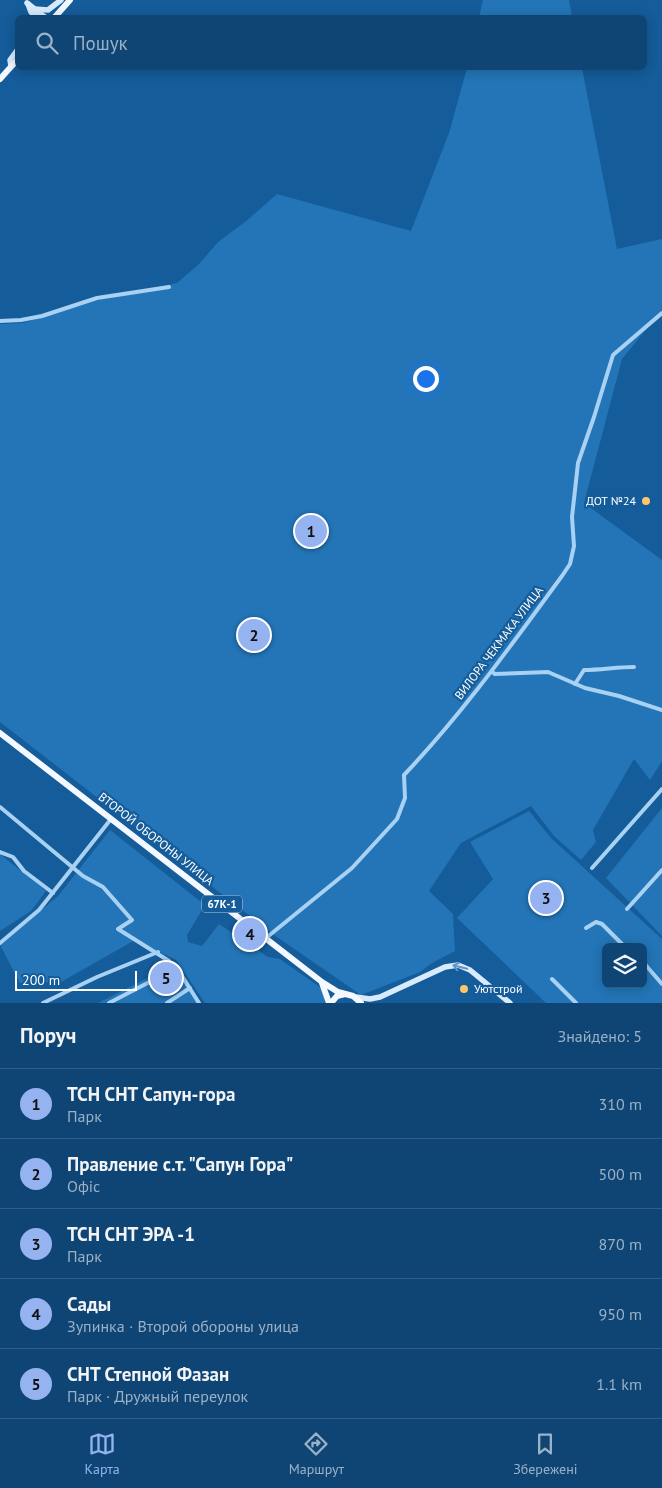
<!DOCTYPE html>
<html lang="uk">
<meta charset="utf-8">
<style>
body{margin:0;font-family:"PT Sans",sans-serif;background:#1d4f7c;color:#f1f3f6}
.controls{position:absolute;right:15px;bottom:15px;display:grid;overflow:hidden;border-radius:8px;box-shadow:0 2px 12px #0003}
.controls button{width:45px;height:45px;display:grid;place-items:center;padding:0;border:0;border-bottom:1px solid #2f5d86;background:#0f4574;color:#f1f3f6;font:25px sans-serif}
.scale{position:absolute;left:15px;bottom:12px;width:122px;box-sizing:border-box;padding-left:5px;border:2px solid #fff;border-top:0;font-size:14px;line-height:18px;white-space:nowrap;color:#fff;-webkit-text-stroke:4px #145c9a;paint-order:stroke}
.you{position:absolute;left:425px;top:378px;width:18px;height:18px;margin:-12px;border:4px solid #fff;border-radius:50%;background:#1a73e8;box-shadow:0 0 0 8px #1a73e833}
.badge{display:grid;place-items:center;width:32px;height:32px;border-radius:50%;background:#95b2f1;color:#111;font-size:16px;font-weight:700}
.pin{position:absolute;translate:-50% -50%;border:2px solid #fff;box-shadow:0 1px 5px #0006}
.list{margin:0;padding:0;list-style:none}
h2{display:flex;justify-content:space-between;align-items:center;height:65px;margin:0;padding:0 20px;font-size:21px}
h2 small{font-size:16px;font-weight:400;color:#9bb1c5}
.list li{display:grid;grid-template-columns:32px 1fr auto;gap:15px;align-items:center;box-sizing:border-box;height:70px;padding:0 20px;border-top:1px solid #2f5d86}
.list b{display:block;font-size:19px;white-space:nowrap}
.list p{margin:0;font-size:16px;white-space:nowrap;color:#9bb1c5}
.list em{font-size:16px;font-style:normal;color:#9bb1c5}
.icon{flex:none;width:28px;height:28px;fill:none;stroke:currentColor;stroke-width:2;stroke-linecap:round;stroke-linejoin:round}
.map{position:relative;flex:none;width:662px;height:1003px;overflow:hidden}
.search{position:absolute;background:#0f4574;box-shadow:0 2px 12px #0003;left:15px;right:15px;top:15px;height:55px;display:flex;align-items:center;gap:12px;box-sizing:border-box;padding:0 18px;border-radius:8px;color:#9bb1c5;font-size:19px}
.sheet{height:415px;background:#0f4574}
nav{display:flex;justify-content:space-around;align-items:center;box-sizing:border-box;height:70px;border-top:1px solid #2f5d86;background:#0f4574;font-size:14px;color:#9bb1c5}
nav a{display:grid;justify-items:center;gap:2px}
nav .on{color:#95b2f1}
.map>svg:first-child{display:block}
.green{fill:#2375b7;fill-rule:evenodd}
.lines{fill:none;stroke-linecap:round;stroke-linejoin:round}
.street{stroke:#a8d1f3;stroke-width:4}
.secondary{stroke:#d7ebfd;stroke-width:5.5}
.primary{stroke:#f4f9ff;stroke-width:6}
.oneway{stroke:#6295c2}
.poi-dot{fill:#ffc56a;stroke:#145c9a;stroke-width:2}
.labels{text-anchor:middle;stroke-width:4.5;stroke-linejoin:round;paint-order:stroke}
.shield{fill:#145c9a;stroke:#b8cee1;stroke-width:1}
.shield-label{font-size:11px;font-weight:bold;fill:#fff}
.poi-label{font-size:12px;fill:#fff;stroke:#145c9a;text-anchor:end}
.street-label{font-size:12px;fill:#fff;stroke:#145c9a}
</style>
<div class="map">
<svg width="662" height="1003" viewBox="0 0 662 1003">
<rect width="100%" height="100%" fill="#145c9a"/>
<g class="green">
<path d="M483 0H569L572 17H479Z"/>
<path d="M467 68H582L617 249 662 239V310L622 359 584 503 662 560V761L650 780 634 759 593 830 596 842 581 860 554 836 531 806 461 843 429 891 453 914 455 951 432 963 420 972 361 995 277 937 0 722V324L23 323 99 300 177 283 199 264 218 242 245 222 277 194 411 231 449 133Z"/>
<path d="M662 808V936L606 878Z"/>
<path d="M529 811 551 838 662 939V1003H546L457 918 493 879 470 842ZM606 947H643V984H606Z"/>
<path d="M110 830 205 905 187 935 188 942 202 946 219 924 268 957 280 959 321 988 324 996 325 1003H205L176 960 135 940 61 982 20 983 0 945 58 896Z"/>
<path d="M0 854 46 891 31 911 0 931Z"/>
<path d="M175 964 181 969 201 1003H98Z"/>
</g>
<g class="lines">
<g class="street">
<path d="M0 321 21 320 42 316 97 298 169 287"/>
<path d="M492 672 495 674 548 672 585 688 619 696 662 710"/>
<path d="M575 684 584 670C601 670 617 667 634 667"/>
<path d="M0 807 83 876 103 887 132 920 118 929 169 961 180 973 199 1003"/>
<path d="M0 852 13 857 24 871 53 893"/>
<path d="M592 868 662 789"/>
<path d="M627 909 662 870"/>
<path d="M586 928 596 922 602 924 625 947"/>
<path d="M266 938 352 868 397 819 405 798 404 775C463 713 512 644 562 576L570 564 574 546 572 517 578 463 594 417 613 355 662 313"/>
<path d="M0 943 39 910 111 819"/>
<path d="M643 962 662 984"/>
<path d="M552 979 576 1003"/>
<path d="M43 1003 97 977 158 952"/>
<path d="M109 1003 163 975 180 973"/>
<path d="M167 1003 190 988"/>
</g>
<g class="secondary">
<path d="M27 3 46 18"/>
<path d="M28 4 31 12 37 18"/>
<path d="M34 9 48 10 61 0"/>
<path d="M11 66 10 60 18 49"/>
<path d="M356 997 370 999 380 997 445 967 458 965 470 970 510 1003"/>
</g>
<g class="primary">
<path d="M54 18 70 0"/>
<path d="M0 79 18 59"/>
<path d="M0 733 322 982 338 992 353 996 361 1003"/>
<path d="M322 983 329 1003"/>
<path d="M331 1003 337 996 345 994"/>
</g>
</g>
<defs><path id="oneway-shaft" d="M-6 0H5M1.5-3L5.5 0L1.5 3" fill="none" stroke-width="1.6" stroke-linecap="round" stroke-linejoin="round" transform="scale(1.25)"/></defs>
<use class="oneway" href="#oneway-shaft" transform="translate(460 967) rotate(-166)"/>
<g class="poi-dot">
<circle cx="646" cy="501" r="5"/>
<circle cx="464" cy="989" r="5"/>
</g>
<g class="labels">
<rect class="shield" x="202" y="895.5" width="40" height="17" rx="4"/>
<g class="shield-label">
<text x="222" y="908">67К-1</text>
</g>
<g class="poi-label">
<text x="636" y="505">ДОТ №24</text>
<text x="474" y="993" text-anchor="start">Уютстрой</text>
</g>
<g class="street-label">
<text transform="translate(499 643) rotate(-53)" y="4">ВИЛОРА ЧЕКМАКА УЛИЦА</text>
<text transform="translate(156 839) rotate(38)" y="4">ВТОРОЙ ОБОРОНЫ УЛИЦА</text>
</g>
</g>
</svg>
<div class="controls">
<button><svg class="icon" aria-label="layers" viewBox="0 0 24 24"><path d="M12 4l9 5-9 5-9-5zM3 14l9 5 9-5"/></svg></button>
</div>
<div class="scale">200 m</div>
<div class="you"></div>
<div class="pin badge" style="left:311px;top:531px">1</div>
<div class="pin badge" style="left:254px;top:635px">2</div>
<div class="pin badge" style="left:546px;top:898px">3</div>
<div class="pin badge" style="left:250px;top:934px">4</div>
<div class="pin badge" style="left:166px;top:978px">5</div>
<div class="search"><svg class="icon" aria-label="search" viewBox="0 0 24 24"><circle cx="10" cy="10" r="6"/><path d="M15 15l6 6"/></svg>Пошук</div>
</div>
<section class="sheet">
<h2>Поруч<small>Знайдено: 5</small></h2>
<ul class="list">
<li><span class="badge">1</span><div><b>ТСН СНТ Сапун-гора</b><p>Парк</p></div><em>310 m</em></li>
<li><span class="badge">2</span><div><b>Правление с.т. &quot;Сапун Гора&quot;</b><p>Офіс</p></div><em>500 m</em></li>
<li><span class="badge">3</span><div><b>ТСН СНТ ЭРА -1</b><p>Парк</p></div><em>870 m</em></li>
<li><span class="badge">4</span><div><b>Сады</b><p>Зупинка · Второй обороны улица</p></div><em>950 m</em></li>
<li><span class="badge">5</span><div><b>СНТ Степной Фазан</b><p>Парк · Дружный переулок</p></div><em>1.1 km</em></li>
</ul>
</section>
<nav>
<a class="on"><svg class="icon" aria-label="map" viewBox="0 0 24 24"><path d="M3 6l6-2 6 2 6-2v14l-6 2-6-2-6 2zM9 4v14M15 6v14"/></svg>Карта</a>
<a><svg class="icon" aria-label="directions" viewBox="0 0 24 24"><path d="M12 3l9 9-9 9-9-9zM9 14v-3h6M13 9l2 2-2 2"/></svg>Маршрут</a>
<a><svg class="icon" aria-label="saved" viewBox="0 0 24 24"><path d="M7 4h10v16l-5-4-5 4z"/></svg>Збережені</a>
</nav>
